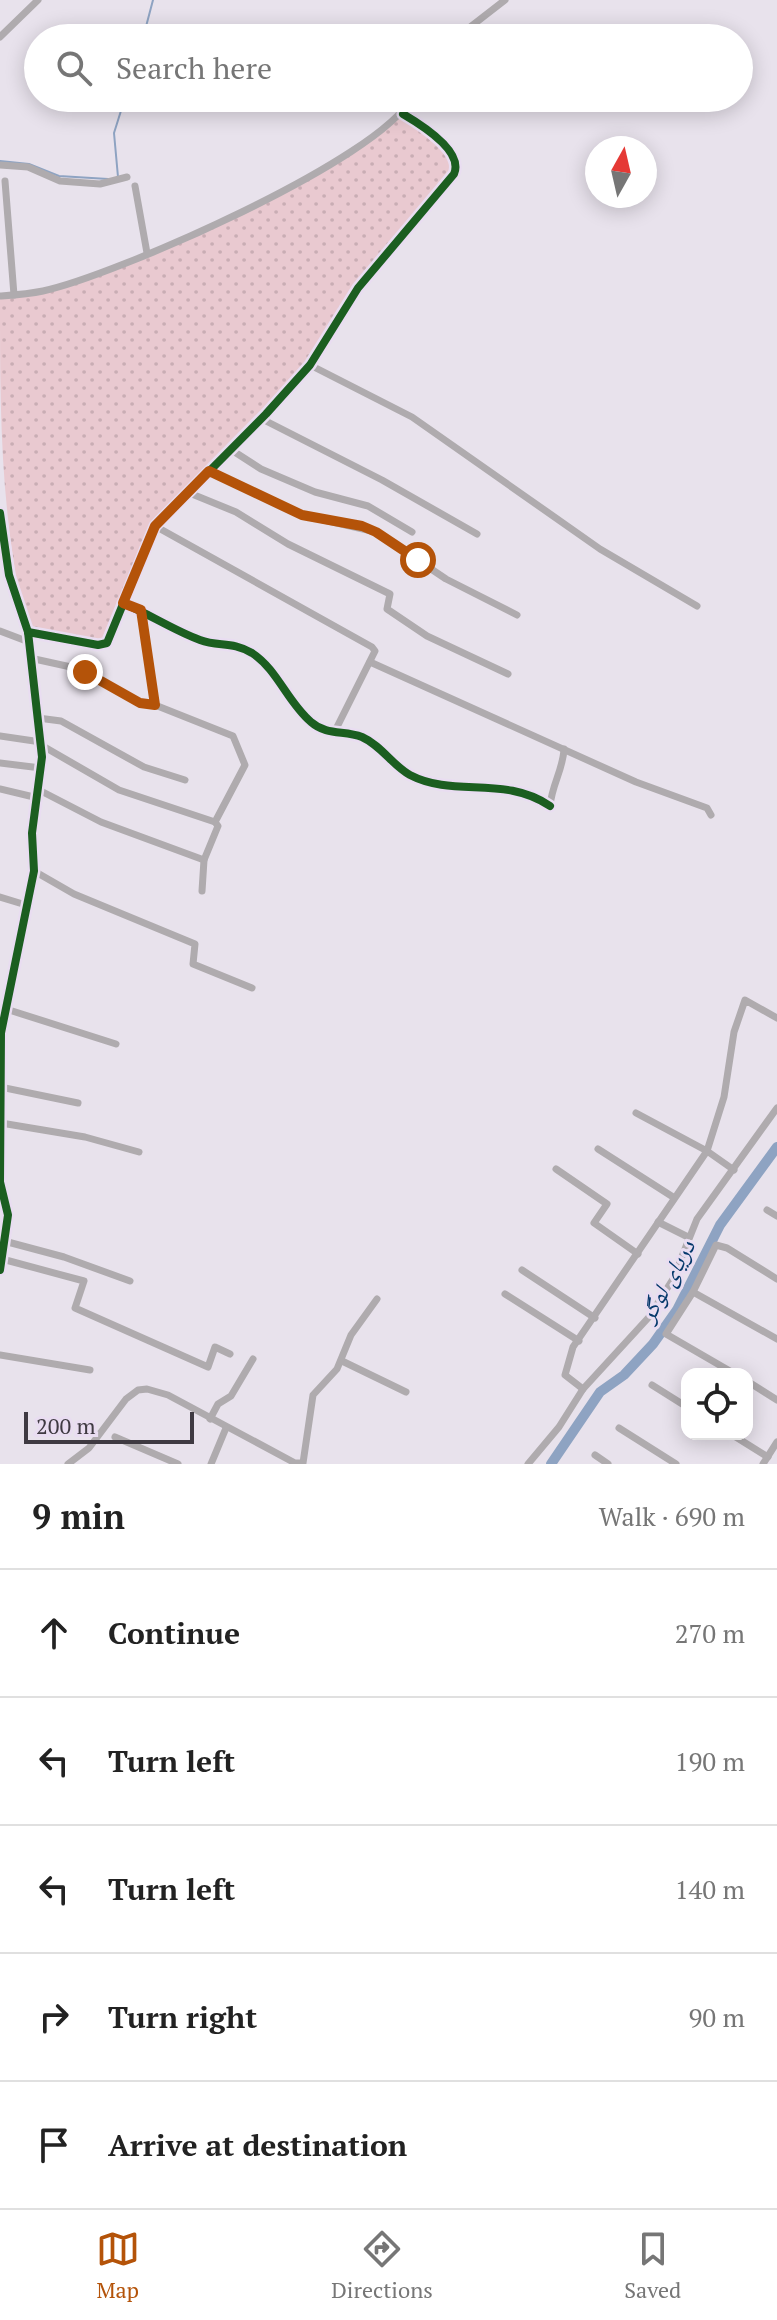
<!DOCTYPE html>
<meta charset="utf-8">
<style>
body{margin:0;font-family:"PT Serif","Noto Naskh Arabic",serif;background:#f2f2f2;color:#222}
.controls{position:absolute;right:24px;bottom:24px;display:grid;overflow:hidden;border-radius:16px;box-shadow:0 4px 20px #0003}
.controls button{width:72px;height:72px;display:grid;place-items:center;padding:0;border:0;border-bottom:2px solid #e0e0e0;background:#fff;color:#222;font:40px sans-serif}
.compass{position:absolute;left:585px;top:136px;width:72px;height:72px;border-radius:50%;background:#fff;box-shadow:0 4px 20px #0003;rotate:8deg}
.scale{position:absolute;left:24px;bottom:20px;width:170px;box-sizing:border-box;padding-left:8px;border:4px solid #3f3a42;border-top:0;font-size:22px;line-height:28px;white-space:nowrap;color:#3f3a42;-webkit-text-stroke:6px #e9ddf1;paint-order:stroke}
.stop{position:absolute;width:24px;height:24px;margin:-18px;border:6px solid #b45309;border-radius:50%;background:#fff}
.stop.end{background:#b45309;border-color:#fff;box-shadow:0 2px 8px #0008}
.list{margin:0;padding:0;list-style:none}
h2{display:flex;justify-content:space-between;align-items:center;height:104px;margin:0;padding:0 32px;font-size:34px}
h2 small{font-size:26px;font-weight:400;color:#767676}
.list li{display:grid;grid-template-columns:52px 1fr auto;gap:24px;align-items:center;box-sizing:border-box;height:128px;padding:0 32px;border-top:2px solid #e0e0e0}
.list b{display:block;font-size:30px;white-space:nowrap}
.list em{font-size:26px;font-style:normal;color:#767676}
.icon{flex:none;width:44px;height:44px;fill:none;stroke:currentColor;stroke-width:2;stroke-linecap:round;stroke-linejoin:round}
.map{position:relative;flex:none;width:777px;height:1464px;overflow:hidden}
.search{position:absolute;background:#fff;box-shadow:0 4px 20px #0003;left:24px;right:24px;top:24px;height:88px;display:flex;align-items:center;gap:20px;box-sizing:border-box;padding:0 28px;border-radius:44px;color:#767676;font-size:30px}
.sheet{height:744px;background:#fff}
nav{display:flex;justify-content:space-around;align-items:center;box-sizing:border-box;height:112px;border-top:2px solid #e0e0e0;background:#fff;font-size:22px;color:#767676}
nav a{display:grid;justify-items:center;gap:4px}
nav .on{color:#b45309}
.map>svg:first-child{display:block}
.green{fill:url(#green-dots)}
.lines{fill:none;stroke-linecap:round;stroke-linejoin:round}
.stream{stroke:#8ea3c2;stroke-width:2}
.river{stroke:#8ea3c2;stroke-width:10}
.street{stroke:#afabae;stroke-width:7}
.cycleway-casing{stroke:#e9ddf1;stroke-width:13}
.cycleway{stroke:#1b5e20;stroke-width:8}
.route{stroke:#b45309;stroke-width:10}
.labels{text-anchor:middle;stroke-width:6;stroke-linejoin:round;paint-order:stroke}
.water-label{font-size:24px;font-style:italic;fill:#05386b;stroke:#e9ddf1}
</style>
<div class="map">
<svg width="777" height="1464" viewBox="0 0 777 1464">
<defs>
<pattern id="green-dots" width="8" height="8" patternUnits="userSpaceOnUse" patternTransform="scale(2)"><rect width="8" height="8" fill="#e9c9d0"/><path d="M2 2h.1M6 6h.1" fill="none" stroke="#c9adb4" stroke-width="1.8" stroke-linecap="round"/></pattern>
</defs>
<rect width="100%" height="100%" fill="#e8e2ec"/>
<path class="green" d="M403 114 444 145 457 168 358 288 310 365 155 526 104 645 28 632C0 521 0 412 0 296L43 291 175 244 280 192 378 135Z"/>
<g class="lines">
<g class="stream">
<path d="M143 38 153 0"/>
<path d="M0 161 29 164 59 176 108 179"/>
<path d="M118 177 114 133 125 98"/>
</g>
<path class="river" d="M551 1464 600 1392 624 1375 653 1344 677 1310 720 1225 777 1147"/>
<g class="street">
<path d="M0 37 38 0"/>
<path d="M456 38 505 0"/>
<path d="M0 165 28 167 60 181 100 184 127 177"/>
<path d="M5 181 14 295"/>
<path d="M135 186 147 253"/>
<path d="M0 296C14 295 29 294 43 291 114 276 381 159 411 98"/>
<path d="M310 365 412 417 600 549 697 606"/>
<path d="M262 419 382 480 477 534"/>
<path d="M230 449 261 469 315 492 368 506 412 532"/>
<path d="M209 471 302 515 376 532 446 579 517 615"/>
<path d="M187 492 236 512 288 544 390 594 387 609 427 636 508 674"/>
<path d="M0 513 9 575 28 632 42 757 32 833 34 871 1 1033 0 1182 8 1215 0 1270"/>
<path d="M155 526 372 647 375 651 334 733"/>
<path d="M123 603C149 614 175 631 200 640 219 647 232 641 252 653 277 669 288 703 311 722 327 736 344 730 362 737 382 746 392 765 410 775 454 798 505 775 550 806"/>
<path d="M141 610 155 705 233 736 245 765 215 822 218 826 204 860 202 891"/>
<path d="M0 631 29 642"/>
<path d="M28 632 98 645 107 643 155 526 266 414 310 365 358 288 454 174C464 151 420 124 403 114"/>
<path d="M30 658 80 669 140 703 155 705"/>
<path d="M370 662 636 782 707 808 711 815"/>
<path d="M38 718 61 721 144 767 185 780"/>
<path d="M0 736 41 742"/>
<path d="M41 745 119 790 215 822"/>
<path d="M0 763 41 768"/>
<path d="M0 789 38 798"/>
<path d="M39 790 101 822 204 860"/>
<path d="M550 806C552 784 563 770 564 749"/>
<path d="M34 871 74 894 195 944 193 964 252 988"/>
<path d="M0 897 26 905"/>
<path d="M6 1009 116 1044"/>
<path d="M0 1087 78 1103"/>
<path d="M636 1113 707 1151 734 1170"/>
<path d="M1 1123 85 1137 139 1152"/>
<path d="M598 1149 673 1197"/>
<path d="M556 1169 607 1204 594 1223 638 1254"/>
<path d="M767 1210 777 1216"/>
<path d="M658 1222 688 1237"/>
<path d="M4 1241 64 1257 130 1281"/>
<path d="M2 1259 84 1281 75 1308 208 1367 215 1347 230 1354"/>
<path d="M522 1270 595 1318"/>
<path d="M693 1292 777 1339"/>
<path d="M505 1294 579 1341"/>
<path d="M0 1355 90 1370"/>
<path d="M342 1361 406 1392"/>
<path d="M735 1374 666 1334 693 1292 716 1245 727 1248 777 1279"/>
<path d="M747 1381 777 1400"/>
<path d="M652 1385 687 1407"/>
<path d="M583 1389 565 1375 573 1347 707 1151 724 1097 734 1032 745 1000 777 1018"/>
<path d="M210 1419 218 1404 231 1396 253 1359"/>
<path d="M619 1428 676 1464"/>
<path d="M731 1434 768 1457"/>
<path d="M115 1437 178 1464"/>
<path d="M595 1455 608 1464"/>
<path d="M68 1464 89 1448 126 1399 138 1390 147 1389 168 1395 295 1463H303L313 1395 337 1369 351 1335 377 1299"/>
<path d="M211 1464 226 1428"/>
<path d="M528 1464 559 1427 583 1389 649 1317 673 1279 697 1219 777 1108"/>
<path d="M763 1464 777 1442"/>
</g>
<defs>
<g id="cycleway">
<path d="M0 513 9 575 28 632 42 757 32 833 34 871 1 1033 0 1182 8 1215 0 1270"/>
<path d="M123 603C149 614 175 631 200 640 219 647 232 641 252 653 277 669 288 703 311 722 327 736 344 730 362 737 382 746 392 765 410 775 454 798 505 775 550 806"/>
<path d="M28 632 98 645 107 643 155 526 266 414 310 365 358 288 454 174C464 151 420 124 403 114"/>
</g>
</defs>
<use href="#cycleway" class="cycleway-casing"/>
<use href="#cycleway" class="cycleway"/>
</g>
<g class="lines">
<path class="route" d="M85 672 140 703 155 705 141 610 123 603 155 526 209 471 302 515 362 526 376 532 418 560"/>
</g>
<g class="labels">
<g class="water-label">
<text transform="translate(667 1281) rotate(-61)" y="8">دریای لوگر</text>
</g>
</g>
</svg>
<div class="controls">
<button><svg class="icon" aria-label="locate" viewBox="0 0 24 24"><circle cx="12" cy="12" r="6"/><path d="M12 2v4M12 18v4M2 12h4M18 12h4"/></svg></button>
</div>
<svg class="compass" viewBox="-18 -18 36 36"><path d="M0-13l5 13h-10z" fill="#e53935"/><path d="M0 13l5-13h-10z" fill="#767676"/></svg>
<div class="scale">200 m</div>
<div class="stop" style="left:418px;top:560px"></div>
<div class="stop end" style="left:85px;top:672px"></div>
<div class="search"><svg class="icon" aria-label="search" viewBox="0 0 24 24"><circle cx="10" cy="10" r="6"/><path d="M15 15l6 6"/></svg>Search here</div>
</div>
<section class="sheet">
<h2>9 min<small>Walk · 690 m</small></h2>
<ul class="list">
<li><svg class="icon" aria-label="ahead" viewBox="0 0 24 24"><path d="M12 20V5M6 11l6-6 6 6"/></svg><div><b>Continue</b></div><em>270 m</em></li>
<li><svg class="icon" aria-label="left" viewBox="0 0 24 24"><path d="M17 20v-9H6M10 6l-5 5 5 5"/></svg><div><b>Turn left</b></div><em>190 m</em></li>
<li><svg class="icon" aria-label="left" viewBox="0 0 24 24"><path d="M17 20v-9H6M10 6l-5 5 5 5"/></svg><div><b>Turn left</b></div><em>140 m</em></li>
<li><svg class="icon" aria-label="right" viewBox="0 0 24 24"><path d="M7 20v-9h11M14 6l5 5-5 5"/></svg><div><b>Turn right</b></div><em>90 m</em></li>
<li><svg class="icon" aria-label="arrive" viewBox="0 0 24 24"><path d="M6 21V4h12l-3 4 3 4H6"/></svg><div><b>Arrive at destination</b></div></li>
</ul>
</section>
<nav>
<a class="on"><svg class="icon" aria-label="map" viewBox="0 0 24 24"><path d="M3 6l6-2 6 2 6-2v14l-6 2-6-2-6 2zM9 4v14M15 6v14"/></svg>Map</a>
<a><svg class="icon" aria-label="directions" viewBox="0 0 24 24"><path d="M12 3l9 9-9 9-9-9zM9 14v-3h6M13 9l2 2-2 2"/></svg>Directions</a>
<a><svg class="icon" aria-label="saved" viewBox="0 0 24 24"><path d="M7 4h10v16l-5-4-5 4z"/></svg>Saved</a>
</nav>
